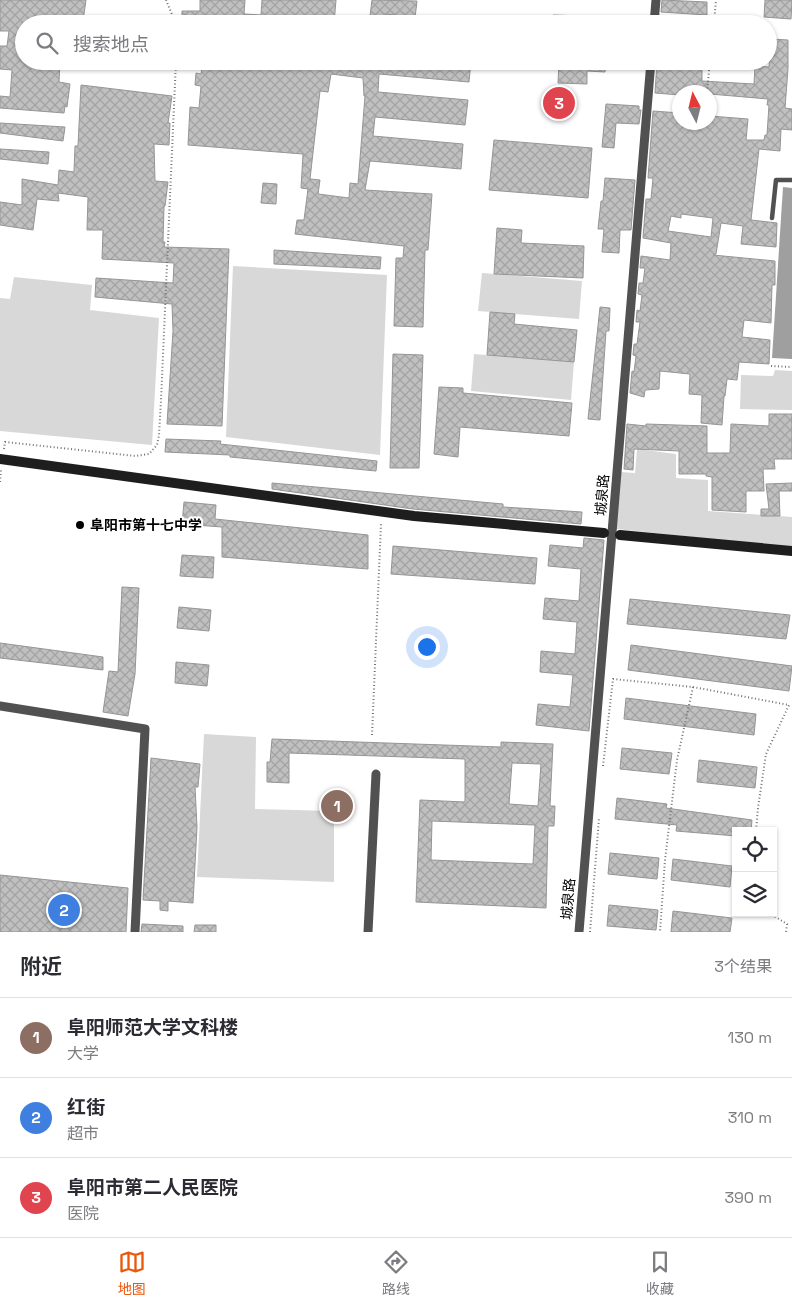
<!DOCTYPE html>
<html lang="zh">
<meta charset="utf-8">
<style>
body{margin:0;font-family:"Space Grotesk","Noto Sans SC",sans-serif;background:#f7f7f7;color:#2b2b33}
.controls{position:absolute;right:15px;bottom:15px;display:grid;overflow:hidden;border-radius:0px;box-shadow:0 1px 4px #0004}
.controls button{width:45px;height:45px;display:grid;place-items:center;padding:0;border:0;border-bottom:1px solid #e1e1e2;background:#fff;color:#2b2b33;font:25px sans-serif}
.compass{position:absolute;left:672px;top:85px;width:45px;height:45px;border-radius:50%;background:#fff;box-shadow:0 1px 4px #0004;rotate:353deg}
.you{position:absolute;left:426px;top:646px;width:18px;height:18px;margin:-12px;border:4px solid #fff;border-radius:50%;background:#1a73e8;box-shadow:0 0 0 8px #1a73e833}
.badge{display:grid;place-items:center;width:32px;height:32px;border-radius:50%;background:#ea580c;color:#fff;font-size:16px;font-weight:700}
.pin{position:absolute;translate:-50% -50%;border:2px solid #fff;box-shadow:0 1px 5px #0006}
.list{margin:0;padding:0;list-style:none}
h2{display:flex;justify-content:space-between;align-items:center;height:65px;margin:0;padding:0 20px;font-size:21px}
h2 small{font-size:16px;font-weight:400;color:#7c7c81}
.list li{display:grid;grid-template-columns:32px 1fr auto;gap:15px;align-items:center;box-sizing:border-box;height:80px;padding:0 20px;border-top:1px solid #e1e1e2}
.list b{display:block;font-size:19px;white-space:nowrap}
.list p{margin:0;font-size:16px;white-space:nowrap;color:#7c7c81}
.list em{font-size:16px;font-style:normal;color:#7c7c81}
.icon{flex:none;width:28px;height:28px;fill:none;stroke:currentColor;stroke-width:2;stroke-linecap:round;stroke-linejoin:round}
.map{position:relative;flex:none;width:792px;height:932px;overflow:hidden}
.search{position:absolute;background:#fff;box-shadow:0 1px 4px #0004;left:15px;right:15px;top:15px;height:55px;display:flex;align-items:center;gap:12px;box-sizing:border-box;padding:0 18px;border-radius:28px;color:#7c7c81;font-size:19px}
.sheet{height:305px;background:#fff}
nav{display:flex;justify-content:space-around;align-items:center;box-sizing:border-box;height:70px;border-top:1px solid #e1e1e2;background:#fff;font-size:14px;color:#7c7c81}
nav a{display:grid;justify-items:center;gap:2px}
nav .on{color:#ea580c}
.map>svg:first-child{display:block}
.park{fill:#d8d8d8}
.water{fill:#9f9f9f}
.building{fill:url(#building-cross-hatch);stroke:#959595;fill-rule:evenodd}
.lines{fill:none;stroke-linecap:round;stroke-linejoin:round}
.path{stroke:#737373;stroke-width:2;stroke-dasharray:1 2.5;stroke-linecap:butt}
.lane{stroke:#515151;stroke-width:4.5}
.street{stroke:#515151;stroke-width:9}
.secondary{stroke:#1e1e1e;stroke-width:10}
.poi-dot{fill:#000;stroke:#fff;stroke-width:2}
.labels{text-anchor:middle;stroke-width:4;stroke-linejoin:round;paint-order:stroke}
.street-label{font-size:14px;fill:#000;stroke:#fff}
.poi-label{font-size:14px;font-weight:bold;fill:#000;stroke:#fff;text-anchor:start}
</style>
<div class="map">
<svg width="792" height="932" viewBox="0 0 792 932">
<defs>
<pattern id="building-cross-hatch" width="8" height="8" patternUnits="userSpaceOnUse" patternTransform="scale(1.25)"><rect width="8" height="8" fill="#c0c0c0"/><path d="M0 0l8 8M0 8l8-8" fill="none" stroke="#a3a3a3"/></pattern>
</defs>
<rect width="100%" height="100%" fill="#fff"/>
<g class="park">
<path d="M233 266 387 275 380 455 226 437Z"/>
<path d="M482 273 582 281 579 319 478 311Z"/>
<path d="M14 277 92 285 90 310 159 318 152 445 0 431V298L10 299Z"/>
<path d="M474 354 574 362 571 400 471 391Z"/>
<path d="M775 370 792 371V410L740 409 741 375 773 376Z"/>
<path d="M637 449 676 454V478L708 480V511L792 517V547L616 529 620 472 635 473Z"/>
<path d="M204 734 256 737 255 809 334 811V882L197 877Z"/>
</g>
<path class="water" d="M783 187 792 188V359L772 358Z"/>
<g class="building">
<path d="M0 0H86L83 21 73 20 72 24H24V61H60L59 82 70 84 67 107 65 106 64 113 0 108V96L10 97 12 70 0 69V46H7L9 31H0Z"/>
<path d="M200 0H245L244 14 261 15 262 0H336L334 24H182V11H200Z"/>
<path d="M372 0 417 1 415 18 386 14 385 24H369Z"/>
<path d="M662 0 707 2V15L661 12Z"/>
<path d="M765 0H792L791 19 764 17Z"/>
<path d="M553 15 614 17V24H552Z"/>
<path d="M771 39 788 40V69L785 108 792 109V130L781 129 780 151 759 149 751 220 777 223 776 247 741 244 743 226 721 223 716 254 713 255 775 261V285H772L771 323 744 320 742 337 770 340 769 364 739 362 737 380 727 379 725 396H724L722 425 701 423 702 395 689 394 690 374 660 371 659 389 645 390 644 397 630 393 632 371 634 372 636 356 633 355 634 344H637L640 322H636L637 310 640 311 642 295 638 294 639 283H643L645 268H640L641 256 670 260 671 243 643 238 646 199H651L653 178H648L653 111 680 113V122H710V116L748 119 746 140H764L765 135H767L769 105H767L768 99 710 94V92H680V95L655 93 657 61H702V81L754 84 755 66 769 67ZM681 214 713 218 711 237 668 231 671 216 681 218Z"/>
<path d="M203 61H471L469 82 379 74 378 92 468 100 465 125 375 117 373 136 463 144 461 169 370 161 365 190 432 194 428 250H425L423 327 394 326 396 258H403L404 246 295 234 297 220H304L308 189 301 188 303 154 188 145 190 107 199 108 201 86 195 85 196 73 201 74ZM331 74 363 78 364 96H365L358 184 350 183 349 198 318 194 320 180 310 179 320 91 328 92Z"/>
<path d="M559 61H606L605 72 587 71V84L558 83Z"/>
<path d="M81 85 172 96 168 123H170L169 145 154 144 155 181 168 182 165 206H164L163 242H165L164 247 229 249 222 426 167 424 173 331 172 304 95 297 96 278 173 283 174 263 102 259 103 230H87L88 197 58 193 59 201 37 199 33 230 0 225V202L22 205V179L58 185 59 170 74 172 75 146H78Z"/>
<path d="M606 104 639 106V110H641L639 124 616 123 614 148 602 147Z"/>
<path d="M0 123 65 127 63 141 0 133Z"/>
<path d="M494 140 592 148 588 198 489 190Z"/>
<path d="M0 149 49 152 48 164 0 159Z"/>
<path d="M605 178 635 180 631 230H620L619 253 602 252 604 229H598L601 201H603Z"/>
<path d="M263 183 277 184 276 204 261 203Z"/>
<path d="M497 228 522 230 521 243 584 246 583 278 494 274Z"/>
<path d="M274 250 381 257 380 269 274 264Z"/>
<path d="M600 307 610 308 609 331H606L600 420 588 419Z"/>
<path d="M490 312 515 314 514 324 577 330 574 362 487 355Z"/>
<path d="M393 354 423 355 419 468H390Z"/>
<path d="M439 387 463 388V393L572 403 569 436 460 427 458 457 434 454Z"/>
<path d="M769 414H792V459H774L775 469H763L764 491H746V512L712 510V477L706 476V474H679V451L634 449 633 470 624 469 627 424 646 426V424L707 426V453H730L731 424 769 426Z"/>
<path d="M166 439 221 441 220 444 377 461 376 471 230 457V455L165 452Z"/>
<path d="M272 483 503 504V507L582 512 581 524 413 509 272 489Z"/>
<path d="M792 483V491H779L780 516H761V509H769L766 484Z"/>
<path d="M184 502 216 505 215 519 368 535V569L222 557V527L182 524Z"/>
<path d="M584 538 604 540 589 731 536 725 538 704 570 707 573 675 540 672 541 651 575 654 577 622 543 619 545 598 579 601 581 569 548 566 550 545 583 548Z"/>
<path d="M393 546 537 558 535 584 391 574Z"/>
<path d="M182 555 214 557 213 578 180 576Z"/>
<path d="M122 587 139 588 135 674 128 716 103 712 109 671 118 672Z"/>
<path d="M630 599 790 615 786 639 627 624Z"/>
<path d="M179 607 211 610 209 631 177 628Z"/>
<path d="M0 643 103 657V670L0 658Z"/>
<path d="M631 645 792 666 789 691 628 670Z"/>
<path d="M176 662 209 665 207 686 175 683Z"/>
<path d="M626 698 756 714 754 735 624 719Z"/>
<path d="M272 739 501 747V742L553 744 550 806H555L554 826H548L546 908 416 902 420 800 465 802V759L289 753V783L267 782V762H270ZM512 763 541 764 538 806 509 804ZM432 821 535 825 533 864 431 860Z"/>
<path d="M622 748 672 753 669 774 620 769Z"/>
<path d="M151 758 200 764 198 787H195L197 827 193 903 168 901V911L160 910V901L143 900Z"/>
<path d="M699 760 757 767 755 788 697 782Z"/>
<path d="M617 798 667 804 666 808 752 820 751 831H736V836L676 831 677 825 615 819Z"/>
<path d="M610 853 659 858 657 879 608 874Z"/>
<path d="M673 859 732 866 730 887 671 880Z"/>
<path d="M0 875 128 888 126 932H0Z"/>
<path d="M609 905 658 910 656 930 607 926Z"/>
<path d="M673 911 732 918 730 932H671Z"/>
<path d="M142 924 183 926V932H141Z"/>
<path d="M195 925H216V932H194Z"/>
</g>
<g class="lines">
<g class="path">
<path d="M166 0 176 24"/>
<path d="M714 24 716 0"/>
<path d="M707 92 710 61"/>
<path d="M771 366 792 367"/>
<path d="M4 449 5 442 135 456 149 454 157 445 159 435 161 400 176 61"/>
<path d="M0 482 1 469"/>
<path d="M693 687 789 705 766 754 758 808 756 831"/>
<path d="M372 735 381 524"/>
<path d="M603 766 613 679 693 687 677 760 665 860 660 932"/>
<path d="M769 913 787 924 786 932"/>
<path d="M590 932 599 818"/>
</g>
<path class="lane" d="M772 218 776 180H792"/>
<g class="street">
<path d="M654 24 656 0"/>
<path d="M0 706 145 729 135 932"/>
<path d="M368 932 376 774"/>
<path d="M579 932 651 61"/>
</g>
<g class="secondary">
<path d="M0 459 414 516 604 533"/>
<path d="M620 535 792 551"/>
</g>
</g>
<circle class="poi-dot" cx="80" cy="525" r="5"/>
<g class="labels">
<g class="street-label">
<text transform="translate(602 495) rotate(-85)" y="5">城泉路</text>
<text transform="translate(568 899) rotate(-85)" y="5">城泉路</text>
</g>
<g class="poi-label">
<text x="90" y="530">阜阳市第十七中学</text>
</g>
</g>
</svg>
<div class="controls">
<button><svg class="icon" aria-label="locate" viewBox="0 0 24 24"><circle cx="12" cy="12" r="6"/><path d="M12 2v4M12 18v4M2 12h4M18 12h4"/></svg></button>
<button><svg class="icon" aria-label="layers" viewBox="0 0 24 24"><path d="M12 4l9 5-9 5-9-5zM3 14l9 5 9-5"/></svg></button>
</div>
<svg class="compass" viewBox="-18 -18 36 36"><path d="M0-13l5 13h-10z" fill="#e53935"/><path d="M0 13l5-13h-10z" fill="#7c7c81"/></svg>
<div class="you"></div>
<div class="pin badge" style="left:337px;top:806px;background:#8d6e63">1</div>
<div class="pin badge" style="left:64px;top:910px;background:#3f7fe0">2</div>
<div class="pin badge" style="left:559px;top:103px;background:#e0444e">3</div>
<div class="search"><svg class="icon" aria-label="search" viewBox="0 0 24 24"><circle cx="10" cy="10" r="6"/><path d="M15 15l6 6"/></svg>搜索地点</div>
</div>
<section class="sheet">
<h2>附近<small>3个结果</small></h2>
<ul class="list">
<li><span class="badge" style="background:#8d6e63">1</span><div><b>阜阳师范大学文科楼</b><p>大学</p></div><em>130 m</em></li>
<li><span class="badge" style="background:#3f7fe0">2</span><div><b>红街</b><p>超市</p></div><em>310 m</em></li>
<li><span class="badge" style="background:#e0444e">3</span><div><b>阜阳市第二人民医院</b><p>医院</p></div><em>390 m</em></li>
</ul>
</section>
<nav>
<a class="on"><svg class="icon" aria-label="map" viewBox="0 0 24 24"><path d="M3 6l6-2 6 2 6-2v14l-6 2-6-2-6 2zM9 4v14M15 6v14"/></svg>地图</a>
<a><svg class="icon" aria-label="directions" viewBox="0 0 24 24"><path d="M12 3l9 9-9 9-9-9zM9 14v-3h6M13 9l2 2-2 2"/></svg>路线</a>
<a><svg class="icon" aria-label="saved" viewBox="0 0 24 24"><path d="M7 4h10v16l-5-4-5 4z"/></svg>收藏</a>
</nav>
